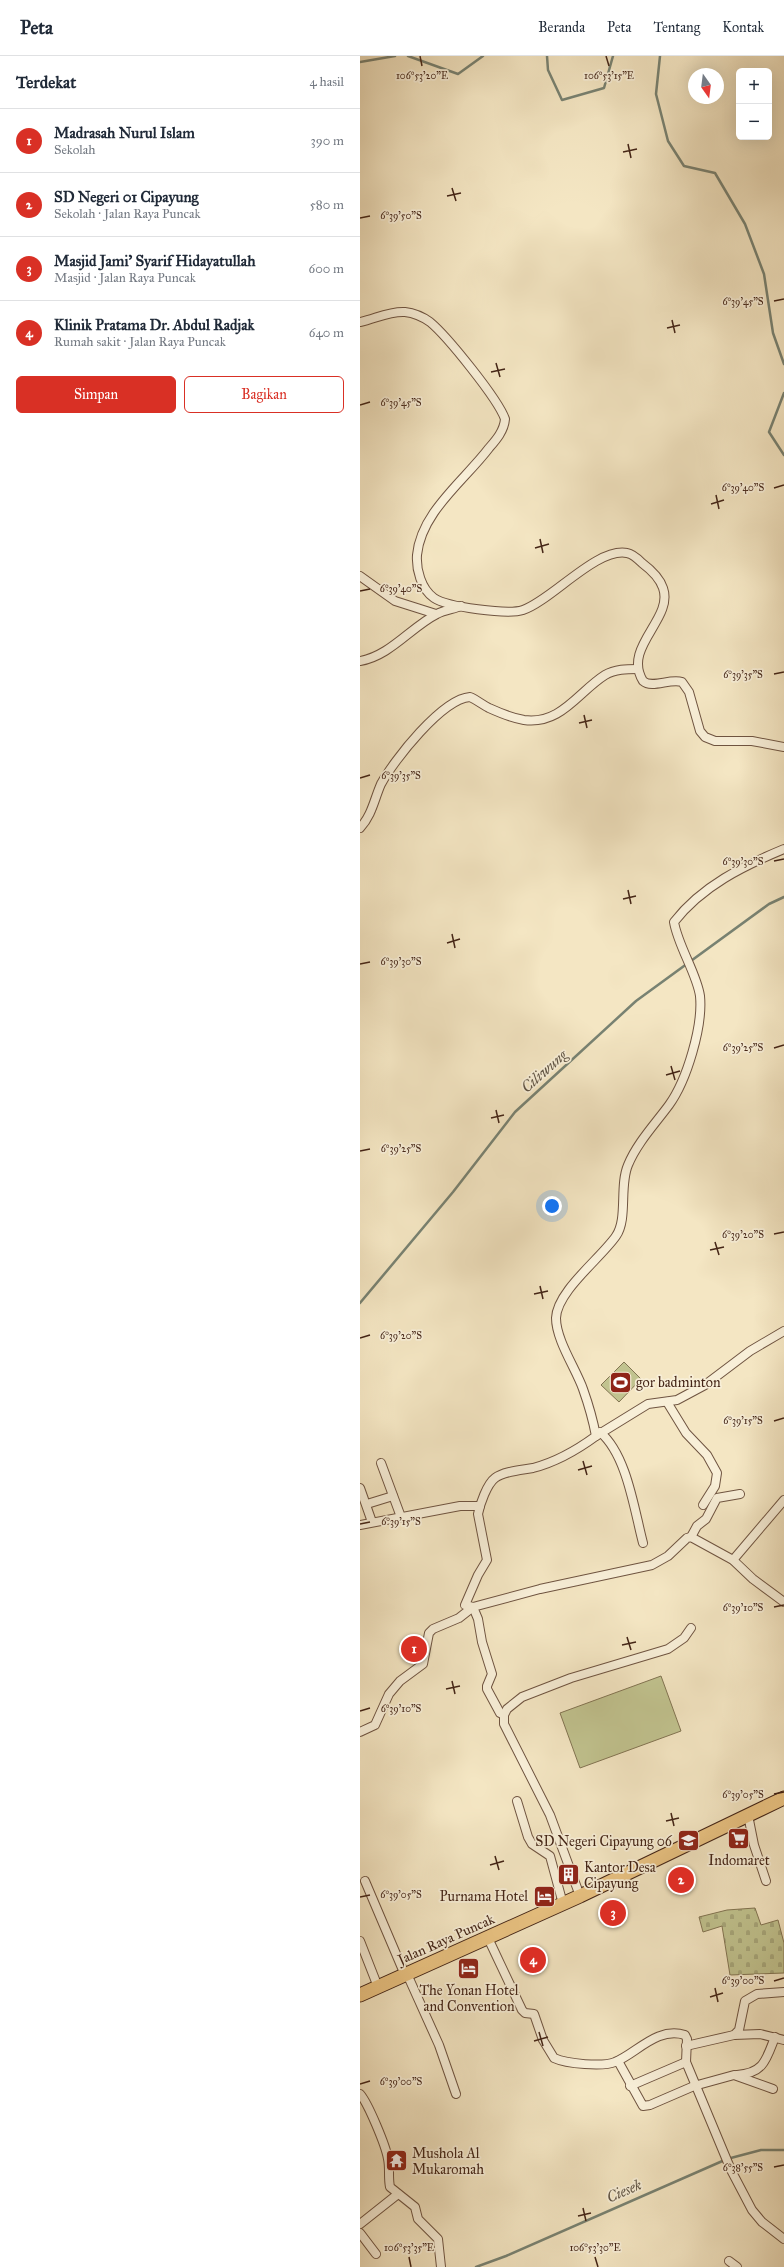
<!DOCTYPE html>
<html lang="id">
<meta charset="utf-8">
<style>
body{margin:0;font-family:"IM FELL Great Primer",serif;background:#f6f6f7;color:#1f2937}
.controls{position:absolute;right:12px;top:12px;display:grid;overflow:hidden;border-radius:6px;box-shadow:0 4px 16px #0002}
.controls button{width:36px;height:36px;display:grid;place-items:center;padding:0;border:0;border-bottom:1px solid #e0e1e3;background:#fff;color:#1f2937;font:20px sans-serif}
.compass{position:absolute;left:328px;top:12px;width:36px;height:36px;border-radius:50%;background:#fff;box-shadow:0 4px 16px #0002;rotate:166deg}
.you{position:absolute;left:192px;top:1150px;width:14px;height:14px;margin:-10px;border:3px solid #fff;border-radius:50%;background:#1a73e8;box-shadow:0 0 0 6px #1a73e833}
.badge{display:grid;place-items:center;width:26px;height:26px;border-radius:50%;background:#d93025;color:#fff;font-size:13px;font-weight:700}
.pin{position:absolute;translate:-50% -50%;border:2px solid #fff;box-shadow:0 1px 4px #0006}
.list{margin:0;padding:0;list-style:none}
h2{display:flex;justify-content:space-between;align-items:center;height:52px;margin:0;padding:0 16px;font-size:17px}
h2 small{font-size:13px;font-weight:400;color:#747a83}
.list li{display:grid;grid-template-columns:26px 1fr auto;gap:12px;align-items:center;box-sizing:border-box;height:64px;padding:0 16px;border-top:1px solid #e0e1e3}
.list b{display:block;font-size:15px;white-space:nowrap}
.list p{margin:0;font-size:13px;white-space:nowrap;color:#747a83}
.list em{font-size:13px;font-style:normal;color:#747a83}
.actions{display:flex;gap:8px;padding:12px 16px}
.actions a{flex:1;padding:9px 0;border:1px solid #d93025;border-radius:6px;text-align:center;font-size:14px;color:#d93025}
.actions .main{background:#d93025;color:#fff}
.map{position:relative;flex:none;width:424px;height:2211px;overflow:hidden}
header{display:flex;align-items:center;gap:24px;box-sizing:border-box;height:56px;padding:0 20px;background:#fff;border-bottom:1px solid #e0e1e3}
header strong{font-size:19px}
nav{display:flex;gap:22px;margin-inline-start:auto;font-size:14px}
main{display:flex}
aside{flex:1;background:#fff}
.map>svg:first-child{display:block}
.cemetery{fill:url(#cemetery-stones);stroke:#827452}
.pitch{fill:#c1c38f;stroke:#827452}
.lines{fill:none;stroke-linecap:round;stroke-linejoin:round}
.stream{stroke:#788272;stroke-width:2.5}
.minor-casing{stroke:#6f5441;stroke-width:10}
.trunk-casing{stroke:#432416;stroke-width:15}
.minor{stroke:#f8efd8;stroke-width:8}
.trunk{stroke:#eac382;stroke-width:13}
.ticks{fill:none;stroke:#432416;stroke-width:1.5}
.labels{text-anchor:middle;stroke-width:3.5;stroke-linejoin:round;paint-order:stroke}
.poi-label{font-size:14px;fill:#432416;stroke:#f8efd8;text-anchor:start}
.street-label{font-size:14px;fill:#432416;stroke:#f8efd8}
.water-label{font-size:15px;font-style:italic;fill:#5e5344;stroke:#f8efd8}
.ticks-label{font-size:10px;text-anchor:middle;fill:#432416;stroke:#f8efd8;stroke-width:3.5;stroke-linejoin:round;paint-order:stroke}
</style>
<header>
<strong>Peta</strong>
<nav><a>Beranda</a><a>Peta</a><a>Tentang</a><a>Kontak</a></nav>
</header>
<main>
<aside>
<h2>Terdekat<small>4 hasil</small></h2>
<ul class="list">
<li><span class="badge">1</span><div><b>Madrasah Nurul Islam</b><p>Sekolah</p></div><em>390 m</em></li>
<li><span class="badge">2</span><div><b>SD Negeri 01 Cipayung</b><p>Sekolah · Jalan Raya Puncak</p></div><em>580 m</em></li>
<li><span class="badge">3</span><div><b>Masjid Jami' Syarif Hidayatullah</b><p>Masjid · Jalan Raya Puncak</p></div><em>600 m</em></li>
<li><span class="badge">4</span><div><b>Klinik Pratama Dr. Abdul Radjak</b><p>Rumah sakit · Jalan Raya Puncak</p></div><em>640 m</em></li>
</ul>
<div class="actions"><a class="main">Simpan</a><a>Bagikan</a></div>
</aside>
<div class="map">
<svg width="424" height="2211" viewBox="0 0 424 2211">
<defs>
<pattern id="cemetery-stones" width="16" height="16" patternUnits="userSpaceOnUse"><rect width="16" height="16" fill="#c1c38f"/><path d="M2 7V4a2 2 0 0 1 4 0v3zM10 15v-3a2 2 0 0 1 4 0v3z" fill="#a7a77b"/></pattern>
</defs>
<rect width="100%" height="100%" fill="#f4e6c3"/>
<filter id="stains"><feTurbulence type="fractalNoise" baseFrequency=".005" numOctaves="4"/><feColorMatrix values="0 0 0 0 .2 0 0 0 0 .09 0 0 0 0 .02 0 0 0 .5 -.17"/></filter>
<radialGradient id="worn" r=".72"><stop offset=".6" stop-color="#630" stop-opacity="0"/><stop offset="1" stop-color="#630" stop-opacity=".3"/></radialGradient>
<path class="cemetery" d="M395 1852 401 1869 418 1864 424 1887V1917L370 1919 362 1870 343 1876 339 1861 367 1854Z"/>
<g class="pitch">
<path d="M264 1306 281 1323 259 1346 241 1329Z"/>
<path d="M301 1620 321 1675 220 1712 200 1657Z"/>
</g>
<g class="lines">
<g class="stream">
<path d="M48 0 98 18 123 0"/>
<path d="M187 0 188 14 202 44 244 32 253 0"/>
<path d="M300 0 296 38 308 85 324 110 355 117 385 168 404 218 413 277 424 308"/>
<path d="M0 6 35 0"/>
<path d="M424 337 409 376 424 399"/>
<path d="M0 1247 93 1136 155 1056 276 945 409 848 424 841"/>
<path d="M116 2211 146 2200 367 2103 401 2094H424"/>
</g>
<defs>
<g id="minor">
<path d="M0 266C15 263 29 255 45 256 54 257 63 261 70 266 87 280 138 343 145 363 144 375 136 384 129 392 105 424 61 456 57 499 56 513 61 533 74 542 87 551 148 559 163 554 192 544 237 491 267 497 273 498 278 503 282 507 290 513 300 523 303 532 314 563 262 591 283 625 292 633 310 622 322 626L329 636 340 675 345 681 355 685H392L424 691"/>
<path d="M0 520 35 545 76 558"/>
<path d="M0 605C30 600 51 571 77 558 84 554 94 553 101 550"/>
<path d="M0 772C12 759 14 744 21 728 34 704 82 643 110 641 117 644 123 649 129 652 140 657 152 662 164 664 201 669 218 636 245 619 255 613 267 613 278 613"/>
<path d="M307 1346 326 1377 347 1399 357 1417 355 1430 343 1449"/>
<path d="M240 1376C267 1399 274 1453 283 1487"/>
<path d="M236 1380 288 1348 317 1344 345 1329 390 1295 424 1275"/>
<path d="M21 1407 41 1461"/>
<path d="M0 1432 12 1466"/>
<path d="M7 1448 33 1440"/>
<path d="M0 1469 100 1450H120"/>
<path d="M331 1481 337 1470 346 1463 357 1442 380 1438"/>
<path d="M373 1504 424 1444"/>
<path d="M144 1659 140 1657 127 1633V1630L132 1618 122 1586 118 1563 113 1551 180 1533 292 1509 308 1500 327 1482 331 1481 373 1504 393 1523 424 1546"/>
<path d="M0 1676 15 1669 29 1638 40 1625 63 1608 69 1577 73 1573 99 1562 113 1551 105 1549 118 1519 127 1504 118 1458C120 1448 127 1428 135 1422 144 1415 162 1414 173 1412 196 1406 217 1394 236 1380 233 1364 228 1347 223 1333 216 1313 196 1284 196 1262 197 1235 241 1202 256 1180 268 1163 259 1130 268 1109 277 1087 295 1068 309 1049 327 1024 343 970 340 940 337 918 318 890 314 866 342 830 383 810 424 793"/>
<path d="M157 1745 168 1781 172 1788 190 1800 203 1848"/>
<path d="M388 1759 394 1789 406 1825"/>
<path d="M5 1825 45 1919"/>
<path d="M220 1840 190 1759 144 1668V1659L147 1653 162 1641 211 1622 308 1593 324 1582 331 1572"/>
<path d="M128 1882 162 1954 165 1957 174 1958 183 1984 194 2002C207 2008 243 2011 255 2006 276 1998 297 1970 325 1979L327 1983 326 2006 371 2114 392 2154 402 2166 424 2183"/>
<path d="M0 1885 18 1931"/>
<path d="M47 1918 79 1989 96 2038"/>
<path d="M374 1979 400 1978 424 1984"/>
<path d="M326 1990 374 1979 379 1974 385 1945 397 1938 424 1936"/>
<path d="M258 2005 283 2050 290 2049 334 2030 374 2019 413 2033"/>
<path d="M377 2019C404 2017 406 2004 415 1981"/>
<path d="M270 2030 326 2006"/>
<path d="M0 2038C8 2047 26 2090 28 2103 30 2112 28 2121 30 2131L55 2151 58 2163 78 2183 81 2211"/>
<path d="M0 2168 38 2138"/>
<path d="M0 2177 16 2198"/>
<path d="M369 2205 377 2211"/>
</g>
<path id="trunk" d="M0 1939 220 1840 424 1742"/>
</defs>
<use href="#minor" class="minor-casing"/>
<use href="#trunk" class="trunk-casing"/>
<use href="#minor" class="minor"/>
<use href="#trunk" class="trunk"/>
</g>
<path class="ticks" d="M60 0 62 10M246 0 249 10M268 88 271 102M263 96 277 93M92 132 96 145M87 140 101 137M0 162 10 160M414 245 424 243M312 264 315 277M307 272 320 269M136 307 140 321M131 316 145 313M0 349 10 346M414 432 424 429M356 439 359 453M351 448 364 444M180 483 183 497M175 492 189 488M0 535 10 533M414 618 424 616M224 659 227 672M219 667 232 664M0 722 10 719M414 805 424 803M268 834 271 848M263 843 276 840M92 878 95 892M87 887 100 883M0 908 10 906M414 992 424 989M311 1010 315 1024M306 1019 320 1015M136 1054 139 1067M131 1062 144 1059M0 1095 10 1093M414 1178 424 1176M355 1186 359 1199M350 1194 364 1191M180 1230 183 1243M174 1238 188 1235M0 1282 10 1279M414 1365 424 1362M223 1405 227 1419M218 1414 232 1410M0 1468 10 1466M414 1551 424 1549M267 1581 271 1594M262 1589 276 1586M92 1625 95 1638M86 1633 100 1630M0 1655 10 1652M414 1738 424 1736M311 1757 314 1770M306 1765 319 1762M135 1800 139 1814M130 1809 144 1805M0 1841 10 1839M414 1925 424 1922M355 1932 358 1946M350 1941 363 1937M179 1976 183 1990M174 1985 188 1981M0 2028 10 2025M414 2111 424 2109M223 2152 226 2165M218 2160 231 2157M49 2201 51 2211M235 2201 238 2211"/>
<defs>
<symbol id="stadium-square" viewBox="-11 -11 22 22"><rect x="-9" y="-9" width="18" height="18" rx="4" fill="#8f2418" stroke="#f8efd8"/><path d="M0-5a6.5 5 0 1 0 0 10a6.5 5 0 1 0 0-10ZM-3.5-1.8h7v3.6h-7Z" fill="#fff"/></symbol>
<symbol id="supermarket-square" viewBox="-11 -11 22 22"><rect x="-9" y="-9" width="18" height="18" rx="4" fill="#8f2418" stroke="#f8efd8"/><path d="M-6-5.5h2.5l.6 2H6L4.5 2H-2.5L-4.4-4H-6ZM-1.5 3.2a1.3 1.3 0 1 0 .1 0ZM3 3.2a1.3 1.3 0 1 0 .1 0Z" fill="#fff"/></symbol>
<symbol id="school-square" viewBox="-11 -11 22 22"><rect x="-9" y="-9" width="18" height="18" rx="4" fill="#8f2418" stroke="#f8efd8"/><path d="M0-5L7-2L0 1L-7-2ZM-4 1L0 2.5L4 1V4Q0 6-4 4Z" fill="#fff"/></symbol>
<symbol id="building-square" viewBox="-11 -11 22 22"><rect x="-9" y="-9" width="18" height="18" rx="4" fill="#8f2418" stroke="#f8efd8"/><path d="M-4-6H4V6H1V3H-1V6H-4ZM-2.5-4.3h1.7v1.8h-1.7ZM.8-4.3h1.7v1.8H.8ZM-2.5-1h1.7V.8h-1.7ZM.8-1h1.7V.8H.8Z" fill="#fff"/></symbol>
<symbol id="hotel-square" viewBox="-11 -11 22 22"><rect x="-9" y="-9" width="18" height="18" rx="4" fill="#8f2418" stroke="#f8efd8"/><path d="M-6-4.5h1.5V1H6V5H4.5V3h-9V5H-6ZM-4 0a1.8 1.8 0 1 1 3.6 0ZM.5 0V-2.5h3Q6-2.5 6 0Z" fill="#fff"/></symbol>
<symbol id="temple-square" viewBox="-11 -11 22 22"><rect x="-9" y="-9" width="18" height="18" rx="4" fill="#8f2418" stroke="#f8efd8"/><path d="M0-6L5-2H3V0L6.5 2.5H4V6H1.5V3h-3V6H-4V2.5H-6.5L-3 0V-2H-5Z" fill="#fff"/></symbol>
</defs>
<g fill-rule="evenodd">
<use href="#stadium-square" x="248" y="1314" width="25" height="25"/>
<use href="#supermarket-square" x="366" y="1770" width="25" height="25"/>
<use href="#school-square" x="316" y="1772" width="25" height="25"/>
<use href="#building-square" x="196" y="1806" width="25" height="25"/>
<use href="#hotel-square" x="172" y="1828" width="25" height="25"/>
<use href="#hotel-square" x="96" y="1900" width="25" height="25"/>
<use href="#temple-square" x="24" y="2092" width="25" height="25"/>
</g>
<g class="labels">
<g class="poi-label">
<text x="276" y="1331">gor badminton</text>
<text x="312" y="1790" text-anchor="end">SD Negeri Cipayung 06</text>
<text x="379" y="1809" text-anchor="middle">Indomaret</text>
<text x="224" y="1816">Kantor Desa<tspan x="224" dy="16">Cipayung</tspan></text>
<text x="168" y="1845" text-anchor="end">Purnama Hotel</text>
<text x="109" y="1939" text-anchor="middle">The Yonan Hotel<tspan x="109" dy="16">and Convention</tspan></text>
<text x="52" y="2102">Mushola Al<tspan x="52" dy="16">Mukaromah</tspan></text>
</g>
<g class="street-label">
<text transform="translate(86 1883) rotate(-24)" y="5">Jalan Raya Puncak</text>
</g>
<g class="water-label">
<text transform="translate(184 1015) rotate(-42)" y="5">Ciliwung</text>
<text transform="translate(264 2135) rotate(-23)" y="5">Ciesek</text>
</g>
</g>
<g class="ticks-label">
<text x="62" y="23">106°53'20"E</text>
<text x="249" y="23">106°53'15"E</text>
<text x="41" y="163">6°39'50"S</text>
<text x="383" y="249">6°39'45"S</text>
<text x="41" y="350">6°39'45"S</text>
<text x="383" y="435">6°39'40"S</text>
<text x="41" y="536">6°39'40"S</text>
<text x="383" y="622">6°39'35"S</text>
<text x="41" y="723">6°39'35"S</text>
<text x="383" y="809">6°39'30"S</text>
<text x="41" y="909">6°39'30"S</text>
<text x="383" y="995">6°39'25"S</text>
<text x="41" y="1096">6°39'25"S</text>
<text x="383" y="1182">6°39'20"S</text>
<text x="41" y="1283">6°39'20"S</text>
<text x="383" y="1368">6°39'15"S</text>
<text x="41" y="1469">6°39'15"S</text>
<text x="383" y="1555">6°39'10"S</text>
<text x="41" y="1656">6°39'10"S</text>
<text x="383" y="1742">6°39'05"S</text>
<text x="41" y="1842">6°39'05"S</text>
<text x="383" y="1928">6°39'00"S</text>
<text x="41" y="2029">6°39'00"S</text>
<text x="383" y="2115">6°38'55"S</text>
<text x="49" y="2195">106°53'35"E</text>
<text x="235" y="2195">106°53'30"E</text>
</g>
<rect width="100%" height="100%" filter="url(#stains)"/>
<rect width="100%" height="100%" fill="url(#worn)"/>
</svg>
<div class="controls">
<button>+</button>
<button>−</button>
</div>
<svg class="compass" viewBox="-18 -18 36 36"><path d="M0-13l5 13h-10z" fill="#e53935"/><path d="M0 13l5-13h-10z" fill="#747a83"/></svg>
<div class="you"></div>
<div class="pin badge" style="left:54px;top:1593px">1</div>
<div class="pin badge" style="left:321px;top:1824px">2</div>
<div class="pin badge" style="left:253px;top:1857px">3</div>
<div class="pin badge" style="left:173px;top:1904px">4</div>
</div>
</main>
